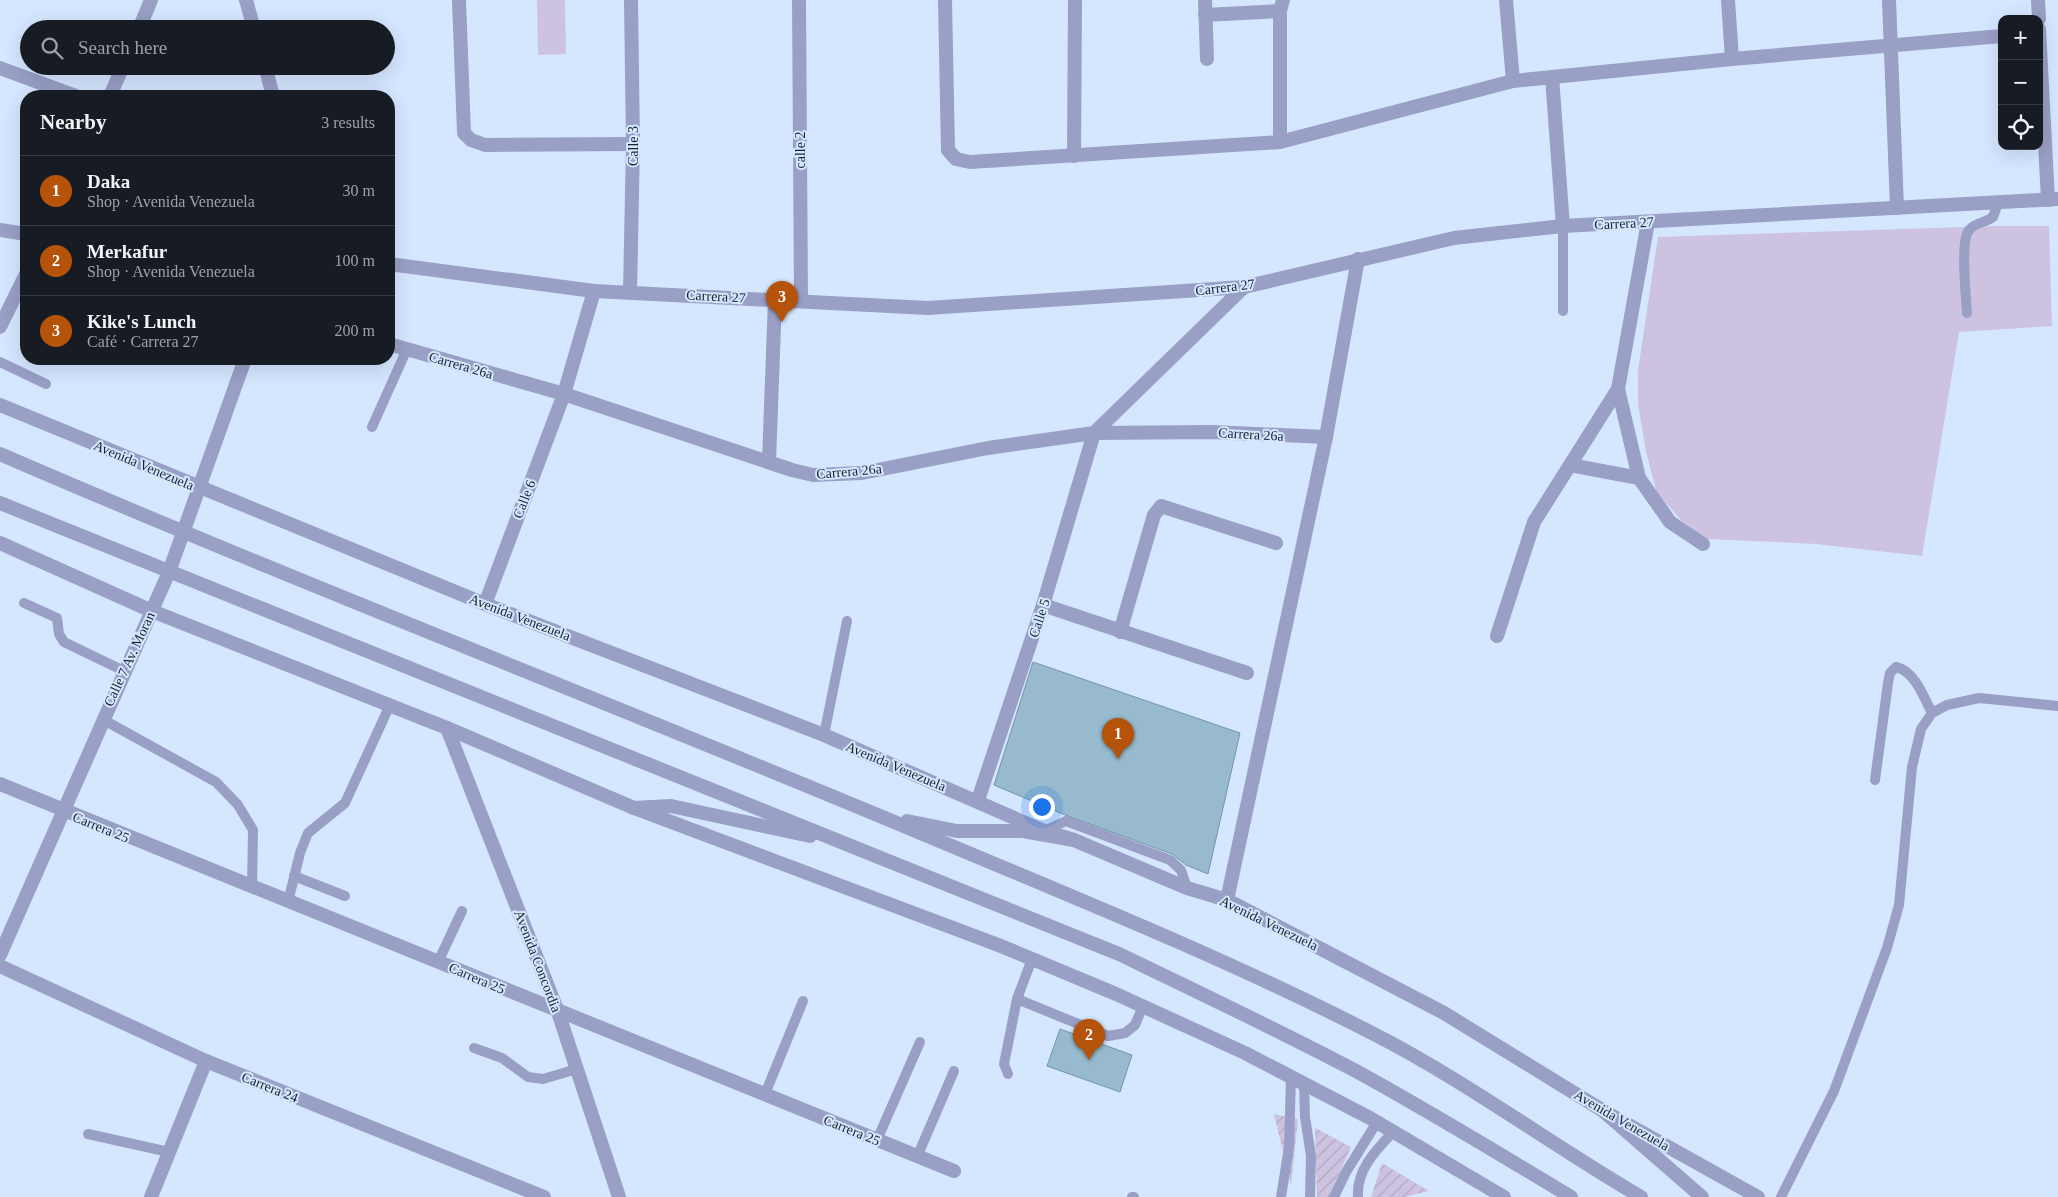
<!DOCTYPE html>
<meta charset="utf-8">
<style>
body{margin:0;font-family:Georgia,serif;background:#20242c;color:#f1f3f6}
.controls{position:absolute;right:15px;top:15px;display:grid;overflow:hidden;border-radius:10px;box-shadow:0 5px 20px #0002}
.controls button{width:45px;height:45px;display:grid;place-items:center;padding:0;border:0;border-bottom:1px solid #363941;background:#171b24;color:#f1f3f6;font:25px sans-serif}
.you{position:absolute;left:1041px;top:806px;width:18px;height:18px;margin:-12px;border:4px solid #fff;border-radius:50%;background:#1a73e8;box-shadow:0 0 0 8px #1a73e833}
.badge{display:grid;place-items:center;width:32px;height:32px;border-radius:50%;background:#b45309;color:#fff;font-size:16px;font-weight:700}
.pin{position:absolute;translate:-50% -41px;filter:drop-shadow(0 1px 2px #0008)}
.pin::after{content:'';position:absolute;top:26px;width:18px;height:15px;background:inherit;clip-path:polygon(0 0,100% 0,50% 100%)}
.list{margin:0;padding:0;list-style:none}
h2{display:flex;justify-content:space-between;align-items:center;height:65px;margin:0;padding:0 20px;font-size:21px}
h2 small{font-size:16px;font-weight:400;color:#9ea1a6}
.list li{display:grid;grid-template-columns:32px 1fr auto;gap:15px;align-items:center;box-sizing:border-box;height:70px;padding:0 20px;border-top:1px solid #363941}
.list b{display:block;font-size:19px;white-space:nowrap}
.list p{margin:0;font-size:16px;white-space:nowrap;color:#9ea1a6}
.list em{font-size:16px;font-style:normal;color:#9ea1a6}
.icon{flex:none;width:28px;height:28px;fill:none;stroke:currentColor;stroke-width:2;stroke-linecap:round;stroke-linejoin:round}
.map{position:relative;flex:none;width:2058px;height:1197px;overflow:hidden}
.search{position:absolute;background:#171b24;box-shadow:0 5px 20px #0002;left:20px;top:20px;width:375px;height:55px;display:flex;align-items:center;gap:12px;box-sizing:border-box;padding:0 18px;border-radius:28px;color:#9ea1a6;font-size:19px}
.panel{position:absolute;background:#171b24;box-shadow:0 5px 20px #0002;left:20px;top:90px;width:375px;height:275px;border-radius:20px}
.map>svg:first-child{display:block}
.garden{fill:url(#garden-furrows)}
.pitch{fill:#cdc3e1}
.building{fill:#97bace;stroke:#7295a7}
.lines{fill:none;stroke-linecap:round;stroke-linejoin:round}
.service{stroke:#999fc5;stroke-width:10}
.minor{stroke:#999fc5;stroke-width:14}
.tertiary{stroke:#999fc5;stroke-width:14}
.labels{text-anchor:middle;stroke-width:4;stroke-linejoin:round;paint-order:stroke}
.street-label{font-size:14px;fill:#1a222d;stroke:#d4e7ff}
</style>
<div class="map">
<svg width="2058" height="1197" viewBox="0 0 2058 1197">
<defs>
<pattern id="garden-furrows" width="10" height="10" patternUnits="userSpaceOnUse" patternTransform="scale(1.25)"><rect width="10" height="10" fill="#cdc3e1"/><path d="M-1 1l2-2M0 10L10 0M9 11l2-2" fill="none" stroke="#afa7c1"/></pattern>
</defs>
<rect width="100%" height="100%" fill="#d4e7ff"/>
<g class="garden">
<path d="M1274 1114 1298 1119 1291 1185Z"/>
<path d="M1315 1128 1351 1147 1329 1197H1317Z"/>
<path d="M1382 1163 1429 1191 1405 1197H1371Z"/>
</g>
<g class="pitch">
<path d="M537 0H565L566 54 538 55Z"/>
<path d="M1997 226H2049L2052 326 1959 332 1922 556 1816 544 1708 539 1682 521 1657 493 1646 452 1638 404V370L1658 237Z"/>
</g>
<g class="building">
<path d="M1033 662 1240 733 1208 874 1186 865 1172 854 1065 815 994 785Z"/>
<path d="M1060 1029 1132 1055 1120 1092 1047 1066Z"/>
</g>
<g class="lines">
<g class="service">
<path d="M1563 311V226"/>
<path d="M1967 313C1966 296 1960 241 1969 230 1976 222 1985 223 1993 217L1998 203"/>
<path d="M0 362 46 384"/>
<path d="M372 427 407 349"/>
<path d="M24 603 57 618 59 634 64 642 124 671"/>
<path d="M102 719 216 782 238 805 253 830 252 888"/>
<path d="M824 735 847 621"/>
<path d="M1875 780 1888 683 1890 673 1896 667C1915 671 1924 698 1932 713"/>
<path d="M1044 831 1066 821 1170 860 1181 870 1187 888"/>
<path d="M294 876 345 896"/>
<path d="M288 902 300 853 308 833 345 803 389 707"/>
<path d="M438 962 462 911"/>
<path d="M1017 999 1108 1036 1125 1033 1135 1025 1143 1006"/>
<path d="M474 1048 502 1058 528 1077 543 1079 577 1069"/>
<path d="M1008 1074 1004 1064 1017 999 1032 959"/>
<path d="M1304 1084 1305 1117 1311 1156 1310 1197"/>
<path d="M765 1094 803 1001"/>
<path d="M88 1134 169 1152"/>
<path d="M877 1140 920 1042"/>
<path d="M917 1157 954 1071"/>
<path d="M1132 1197H1134"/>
<path d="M1281 1197 1289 1147 1291 1077"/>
<path d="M1334 1197 1346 1172 1377 1122"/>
<path d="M1358 1197C1356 1170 1376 1150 1394 1131"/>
<path d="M1781 1197 1834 1091 1887 948 1899 905 1912 767 1921 729 1932 713 1947 705 1979 698 2058 706"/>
</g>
<g class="minor">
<path d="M246 0 254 29"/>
<path d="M459 0 464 133 471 140 485 145 633 144"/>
<path d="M799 0 801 300"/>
<path d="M945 0 948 150 956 159 970 162 1280 142 1513 81 1732 59 2002 36"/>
<path d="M1205 0 1207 59"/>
<path d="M1506 0 1513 81"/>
<path d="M1728 0 1732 59"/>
<path d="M1889 0 1897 208"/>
<path d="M2038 0 2039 19"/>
<path d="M1205 15 1280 11"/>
<path d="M139 29 151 0"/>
<path d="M2039 29 2048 200"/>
<path d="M265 66 273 96"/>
<path d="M0 68 76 96"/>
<path d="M1552 77 1563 226"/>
<path d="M110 96 123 66"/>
<path d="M1280 142V11L1283 0"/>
<path d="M1074 156 1075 0"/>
<path d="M0 230 26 234"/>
<path d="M389 264 594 291 928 308 1244 287 1454 238 1563 226 2058 199"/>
<path d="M630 292 633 144 631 0"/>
<path d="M0 327 26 274"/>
<path d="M389 344 564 394 792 470 813 475 862 473 988 448 1094 433 1211 432 1326 437"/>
<path d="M1618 389 1639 478 1670 522 1703 544"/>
<path d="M0 405 485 604 824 735 1044 831 1074 840 1187 888 1227 900 1444 1013 1602 1110 1758 1197"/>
<path d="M769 461 775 299"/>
<path d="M1570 465 1639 478"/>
<path d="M0 543 152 611 447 728 634 808 1001 946 1116 994 1245 1053 1370 1118 1504 1197"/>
<path d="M485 604 564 394 594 291"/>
<path d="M1043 605 1247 673"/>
<path d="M1120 632 1154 515 1161 506 1276 543"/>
<path d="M1497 636 1534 522 1618 389 1648 222"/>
<path d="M447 728 558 1012 619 1197"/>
<path d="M0 784 954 1171"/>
<path d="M978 800 1043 605 1094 433 1244 287"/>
<path d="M1227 900 1326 437 1358 259"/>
<path d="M0 955 169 572 245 359"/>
<path d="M0 966 206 1061 544 1197"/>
<path d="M151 1197 206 1061"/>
</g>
<g class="tertiary">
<path d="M0 454C305 586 616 705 923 834 1073 897 1225 958 1370 1032 1465 1080 1550 1144 1641 1197"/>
<path d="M0 503 1119 954C1198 992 1278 1030 1356 1071 1429 1111 1500 1154 1571 1197"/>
<path d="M634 808 671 806 810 836"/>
<path d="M907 821 957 831H1023L1074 840"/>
<path d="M1602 1110 1702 1197"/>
</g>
</g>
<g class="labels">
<g class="street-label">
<text transform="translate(633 146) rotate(-90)" y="5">Calle 3</text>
<text transform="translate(800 150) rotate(-90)" y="5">calle 2</text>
<text transform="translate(1624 223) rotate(-3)" y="5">Carrera 27</text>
<text transform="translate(1225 287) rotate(-7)" y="5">Carrera 27</text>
<text transform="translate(716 296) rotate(3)" y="5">Carrera 27</text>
<text transform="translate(461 365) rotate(16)" y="5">Carrera 26a</text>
<text transform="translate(1251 434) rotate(3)" y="5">Carrera 26a</text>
<text transform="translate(144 465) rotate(23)" y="5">Avenida Venezuela</text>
<text transform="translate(849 471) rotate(-5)" y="5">Carrera 26a</text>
<text transform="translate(524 499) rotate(-69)" y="5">Calle 6</text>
<text transform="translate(520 617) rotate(21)" y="5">Avenida Venezuela</text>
<text transform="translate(1039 618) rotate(-72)" y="5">Calle 5</text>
<text transform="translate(129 659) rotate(-65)" y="5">Calle 7 Av. Moran</text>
<text transform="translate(896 766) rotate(23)" y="5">Avenida Venezuela</text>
<text transform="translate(101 827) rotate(22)" y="5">Carrera 25</text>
<text transform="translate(1269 923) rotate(26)" y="5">Avenida Venezuela</text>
<text transform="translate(538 961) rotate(69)" y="5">Avenida Concordia</text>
<text transform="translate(477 978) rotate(23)" y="5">Carrera 25</text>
<text transform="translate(270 1087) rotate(22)" y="5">Carrera 24</text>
<text transform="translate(1622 1120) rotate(30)" y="5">Avenida Venezuela</text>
<text transform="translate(852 1130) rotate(22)" y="5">Carrera 25</text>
</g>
</g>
</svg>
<div class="controls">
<button>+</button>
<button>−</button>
<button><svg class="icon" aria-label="locate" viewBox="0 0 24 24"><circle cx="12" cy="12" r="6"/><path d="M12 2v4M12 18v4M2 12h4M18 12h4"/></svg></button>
</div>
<div class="you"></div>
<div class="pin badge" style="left:1118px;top:759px">1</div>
<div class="pin badge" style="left:1089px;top:1060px">2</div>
<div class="pin badge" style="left:782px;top:322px">3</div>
<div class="search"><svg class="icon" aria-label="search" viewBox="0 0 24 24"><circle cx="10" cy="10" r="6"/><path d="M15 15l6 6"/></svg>Search here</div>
<section class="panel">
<h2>Nearby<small>3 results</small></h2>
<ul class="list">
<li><span class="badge">1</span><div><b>Daka</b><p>Shop · Avenida Venezuela</p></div><em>30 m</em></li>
<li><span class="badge">2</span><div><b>Merkafur</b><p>Shop · Avenida Venezuela</p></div><em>100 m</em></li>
<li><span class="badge">3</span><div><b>Kike's Lunch</b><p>Café · Carrera 27</p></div><em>200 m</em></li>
</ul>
</section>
</div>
